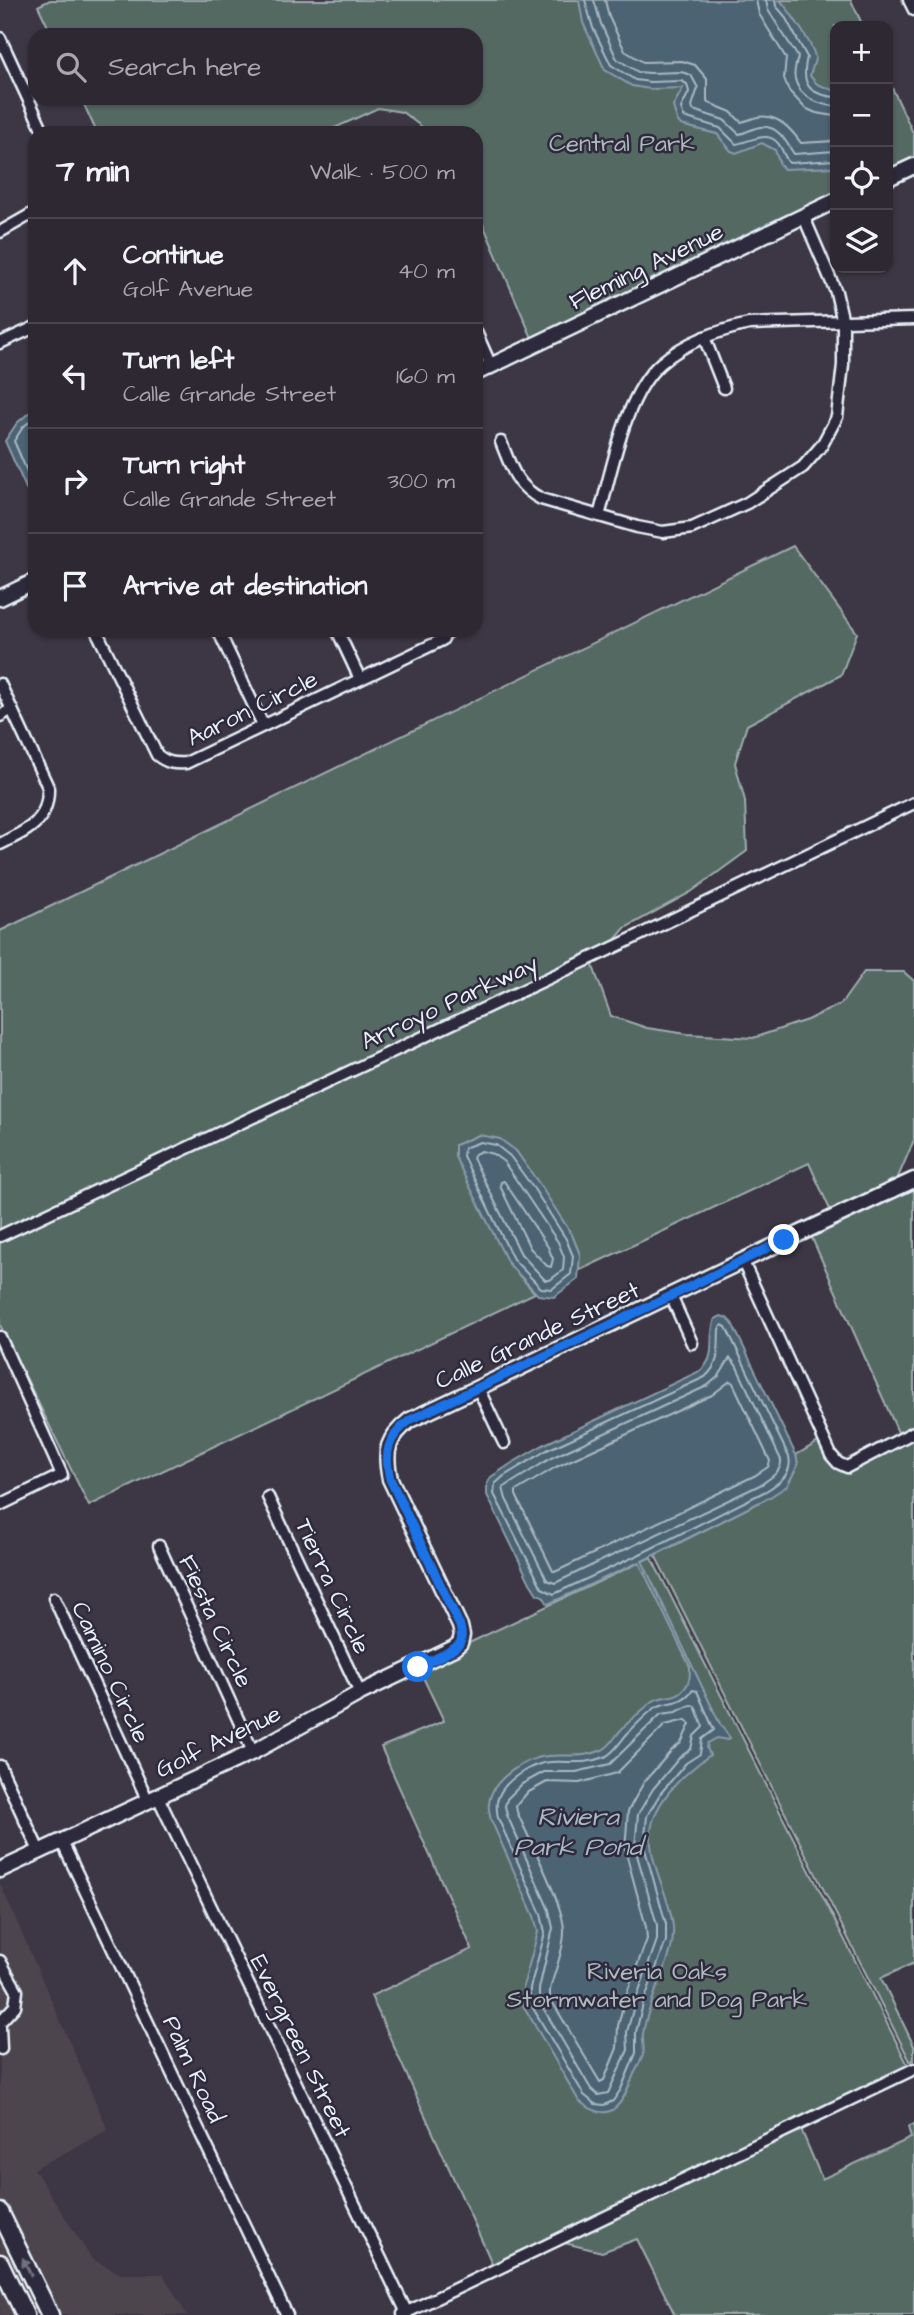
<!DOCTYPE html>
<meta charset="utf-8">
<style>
body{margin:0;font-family:"Architects Daughter",sans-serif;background:#36303b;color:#f1f3f6}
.controls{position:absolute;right:21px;top:21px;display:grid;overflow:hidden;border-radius:14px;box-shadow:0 2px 5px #0004}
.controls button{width:63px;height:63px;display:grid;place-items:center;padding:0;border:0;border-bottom:2px solid #49444e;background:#2e2833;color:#f1f3f6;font:35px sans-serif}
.stop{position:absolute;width:21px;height:21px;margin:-16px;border:5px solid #1a73e8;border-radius:50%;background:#fff}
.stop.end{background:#1a73e8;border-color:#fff;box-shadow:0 2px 7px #0008}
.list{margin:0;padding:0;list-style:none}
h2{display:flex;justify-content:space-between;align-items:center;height:91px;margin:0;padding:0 28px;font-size:30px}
h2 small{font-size:23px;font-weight:400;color:#a7a6ac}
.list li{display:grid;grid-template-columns:46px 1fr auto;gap:21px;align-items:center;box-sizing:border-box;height:105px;padding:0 28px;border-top:2px solid #49444e}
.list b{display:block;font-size:26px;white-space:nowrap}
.list p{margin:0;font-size:23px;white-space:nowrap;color:#a7a6ac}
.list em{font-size:23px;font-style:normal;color:#a7a6ac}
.icon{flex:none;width:38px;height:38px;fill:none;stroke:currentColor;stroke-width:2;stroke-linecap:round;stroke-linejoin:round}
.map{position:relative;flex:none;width:914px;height:2315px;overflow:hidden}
.search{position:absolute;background:#2e2833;box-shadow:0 2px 5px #0004;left:28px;top:28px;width:455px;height:77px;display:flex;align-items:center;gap:18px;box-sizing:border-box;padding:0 24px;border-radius:21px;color:#a7a6ac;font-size:26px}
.panel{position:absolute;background:#2e2833;box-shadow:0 2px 5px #0004;left:28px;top:126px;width:455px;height:511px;border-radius:21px}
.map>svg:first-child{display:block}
.built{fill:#4d444d}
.green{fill:#546964;stroke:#9eadae;stroke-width:2}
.water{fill:#4b6473;stroke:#8a9ca8;stroke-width:2}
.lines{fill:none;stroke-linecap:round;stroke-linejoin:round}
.shore{stroke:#a9b9c3;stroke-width:2}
.street-casing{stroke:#e8f1f8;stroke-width:15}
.secondary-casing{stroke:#e8f1f8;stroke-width:19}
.primary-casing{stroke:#e8f1f8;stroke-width:21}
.street{stroke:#2f2a3d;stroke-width:10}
.secondary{stroke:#2f2a3d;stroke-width:14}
.primary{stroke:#2f2a3d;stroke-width:16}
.oneway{fill:#70707e}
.route{stroke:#1a73e8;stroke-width:9}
.labels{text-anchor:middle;stroke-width:5;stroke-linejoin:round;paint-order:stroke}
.park-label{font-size:24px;fill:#adbbbd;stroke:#2f2a3d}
.street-label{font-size:24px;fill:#e8f1f8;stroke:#2f2a3d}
.water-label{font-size:26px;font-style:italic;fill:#a9b9c3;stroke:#2f2a3d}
</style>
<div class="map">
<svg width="914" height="2315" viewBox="0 0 914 2315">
<rect width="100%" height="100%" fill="#3d3644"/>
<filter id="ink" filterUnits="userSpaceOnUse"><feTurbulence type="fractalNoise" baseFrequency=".0143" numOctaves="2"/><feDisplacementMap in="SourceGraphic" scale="14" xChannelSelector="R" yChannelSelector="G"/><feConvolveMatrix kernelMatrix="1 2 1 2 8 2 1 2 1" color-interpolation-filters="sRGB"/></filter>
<g filter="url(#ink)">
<g class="built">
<path d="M0 1883 108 2130 34 2169 92 2259 121 2274H163L187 2315H55L0 2200V2054L6 2053 5 2025 18 2010 22 1992 0 1951Z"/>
<path d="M0 1971 12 1992 10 2004 0 2014Z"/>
<path d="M0 2223 44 2315H31L0 2252Z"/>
<path d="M0 2275 20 2315H0Z"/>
</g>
<g class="green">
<path d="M50 0H851L863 26H835V201L535 345 476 208V133H430L402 112 378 108 324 133H97L81 98H476V35H52L38 6Z"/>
<path d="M888 79 914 135V166L888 178Z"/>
<path d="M793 546 857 633 841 675 747 725 735 763 745 801 747 851 691 892 625 928 613 942 0 1230V931Z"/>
<path d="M596 962 593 966 611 1016 647 1028 687 1034 753 1038 807 1020 841 1004 864 972H904L914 981V1140L896 1182 831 1212 809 1163 578 1271 580 1255 572 1235 516 1151 479 1135 455 1145 508 1263 535 1293 89 1506 0 1325V1242Z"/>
<path d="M914 1180V1432L901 1439 808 1229Z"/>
<path d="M914 1438V1963L881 1978 914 2046V2060L910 2061 655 1555 770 1497 798 1465 796 1455 820 1441C826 1455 833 1472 849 1474L850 1471Z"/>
<path d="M651 1557 911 2071 495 2270 371 1996 472 1949 381 1747 444 1721 418 1667Z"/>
<path d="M914 2124V2315H675L637 2239 602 2252 564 2243 801 2129 822 2179 911 2138 908 2127Z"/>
</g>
<g class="water">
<path d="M579 0H780C788 9 816 48 815 59 814 64 811 71 810 76L817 84 835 91V167L784 169 780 165 775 150 762 143 736 153 731 151 717 134 681 125 677 120 673 106 683 88 650 89 632 86 605 70 583 23Z"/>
<path d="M35 408V497H30L5 441 17 423Z"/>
<path d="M479 1135 500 1139 516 1151 540 1185 572 1235 580 1255 578 1279 554 1297 538 1295 508 1263 455 1157V1145Z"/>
<path d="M721 1316 727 1318 732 1323 796 1455 798 1465 787 1486 770 1497 642 1561 720 1724 730 1738 727 1740 717 1738 708 1743 707 1748 710 1755C689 1770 663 1792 654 1818 641 1855 670 1891 673 1927 675 1955 657 1981 650 2008 647 2016 644 2025 643 2034 642 2041 645 2048 643 2055 641 2061 637 2068 634 2074 622 2104 612 2127 579 2101L523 2005V1987L538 1932 534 1916 491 1820C490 1815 488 1808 489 1804 491 1779 526 1758 548 1756 567 1754 583 1759 602 1750 610 1747 614 1738 620 1731 629 1721 641 1711 652 1702 662 1694 676 1700 685 1688 690 1682 690 1674 690 1667L639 1562 548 1604 543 1596 537 1594 530 1583 487 1495V1484L491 1477 512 1463 545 1444 700 1371C718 1357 707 1337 715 1319Z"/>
</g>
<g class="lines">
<g class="shore">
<path d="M585 0 593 28 611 65 635 80 650 82 681 81 687 84 689 92 681 108 684 117 720 128 736 144C752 141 771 128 781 148 784 153 785 158 789 163L835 160"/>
<path d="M594 0 601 24 617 59 638 72 650 73 681 72 691 75 698 88 692 106 693 110 724 120 739 134C746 133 753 128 760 127 779 125 786 142 794 154L835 151"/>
<path d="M605 0 609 17 625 51 643 62 682 61 695 65 707 79V102L731 112 741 122C747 121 752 118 758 117 778 114 791 129 801 143L835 141"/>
<path d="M756 0 759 14 786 58 784 78 789 91 805 108 816 113 835 116"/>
<path d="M766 0 768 10 798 57C796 64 793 72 795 79 799 97 819 105 835 106"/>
<path d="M775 0 776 6 784 15 807 57C801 83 807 94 835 97"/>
<path d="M35 417 23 427 14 441 35 490"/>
<path d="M480 1142 496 1145 510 1156 534 1189 566 1239 573 1256 571 1274 552 1289 541 1288 513 1259 463 1156 464 1148Z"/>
<path d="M481 1151 493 1154 504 1162 558 1242 564 1257 563 1270 550 1280H545L521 1254 473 1158 475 1154Z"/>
<path d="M504 1181 548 1247 553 1259 551 1267 547 1266 530 1248 500 1186 501 1182Z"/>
<path d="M722 1325 726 1327 789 1457C793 1474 779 1483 766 1491L638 1555 554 1594 542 1588 494 1494 495 1484 504 1476 547 1450 705 1377C721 1363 718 1348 719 1329Z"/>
<path d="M730 1358 736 1365 781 1460C782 1472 770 1478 762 1484L555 1583 547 1580 506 1499 503 1488 551 1458 707 1386 719 1376Z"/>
<path d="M730 1381 733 1383 770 1461 768 1467 756 1475 557 1571H553L516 1495V1491L556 1467 712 1395Z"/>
<path d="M693 1690 697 1691 714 1730 702 1739 700 1754 686 1763 660 1794 647 1816 644 1846 666 1924V1941L643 2004 636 2032V2053L621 2089 613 2101 604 2105 595 2104 584 2095 530 2003V1988L545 1933 541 1914 498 1818C497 1812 496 1807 497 1802 501 1781 532 1763 551 1762 571 1761 585 1765 605 1757 615 1752 620 1742 627 1734 636 1725 645 1715 655 1708 668 1699 677 1708 693 1690Z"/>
<path d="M691 1705 695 1706 703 1727 694 1736 691 1749 680 1757 653 1789 638 1814 635 1848 657 1925V1940L635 2002 627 2032 628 2050 608 2093 598 2095 591 2089 539 2001V1989L553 1928 549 1910 507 1815 505 1806 507 1799 522 1784 544 1772H576L610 1764 661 1714 676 1712Z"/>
<path d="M686 1720 690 1724 681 1743 672 1750 644 1782 628 1811 625 1849 646 1927 647 1939 625 1998 618 2026 617 2048 604 2080 600 2082 550 1998V1990C554 1972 564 1951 564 1932 565 1907 529 1839 517 1812L516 1806 527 1793 547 1782 579 1783 617 1773 665 1725Z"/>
</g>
<defs>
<g id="street">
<path d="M909 0 914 10"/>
<path d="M0 38 44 133"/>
<path d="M0 232 35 212"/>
<path d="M476 332 491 366"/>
<path d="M704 337 724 388"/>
<path d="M0 343 35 327"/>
<path d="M501 442C511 467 516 486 541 499L637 527 663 532 692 528 747 503 803 467 822 445 837 417 843 365V322L836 292 803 215"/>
<path d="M599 516C612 470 625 394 661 363 687 341 717 331 749 324L914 319"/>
<path d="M96 630 157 755C167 763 174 764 186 763L442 640 448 630"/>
<path d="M218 630 263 725"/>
<path d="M337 630 360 679"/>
<path d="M0 684 48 787C49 822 28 830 0 844"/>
<path d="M0 716 12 709"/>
<path d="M0 1236 619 945 914 803"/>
<path d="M743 1262 831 1455 838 1463 847 1467 914 1432"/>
<path d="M671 1296 692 1343"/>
<path d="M0 1337 62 1475 0 1505"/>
<path d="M478 1388 504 1443"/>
<path d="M268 1497 360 1693"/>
<path d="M159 1546 253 1752"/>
<path d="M54 1598 148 1801"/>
<path d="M0 1766 40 1853"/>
<path d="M158 1797 407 2313"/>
<path d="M62 1842 287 2315"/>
<path d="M0 1961 17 1991 15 2006 0 2022"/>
<path d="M0 2027 1 2049"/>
<path d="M403 2314 914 2069"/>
</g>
<g id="secondary">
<path d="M888 178 914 166"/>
<path d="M476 373 835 201"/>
<path d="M0 598 35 581"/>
<path d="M0 1870 253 1752 360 1693 454 1648 460 1643 462 1635 460 1626 390 1479C384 1451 387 1438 410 1420 578 1341 745 1258 914 1180"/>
</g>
<g id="primary">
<path d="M0 2212 50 2315"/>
<path d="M0 2263 25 2315"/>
</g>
</defs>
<use href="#street" class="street-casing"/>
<use href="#secondary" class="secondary-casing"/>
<use href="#primary" class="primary-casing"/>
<use href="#street" class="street"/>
<use href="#secondary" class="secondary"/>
<use href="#primary" class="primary"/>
</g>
<defs><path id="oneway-solid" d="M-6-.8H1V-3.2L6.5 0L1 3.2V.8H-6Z" transform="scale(1.75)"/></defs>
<use class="oneway" href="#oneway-solid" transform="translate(27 2267) rotate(-116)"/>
</g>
<g class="lines" filter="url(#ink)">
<path class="route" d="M418 1667C428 1662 455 1651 460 1643 463 1638 461 1631 460 1626L390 1479C384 1452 387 1438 410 1420L671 1296 784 1240"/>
</g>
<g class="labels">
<g class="park-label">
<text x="622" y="151">Central Park</text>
<text x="657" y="1979">Riveria Oaks<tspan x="657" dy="28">Stormwater and Dog Park</tspan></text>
</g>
<g class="street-label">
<text transform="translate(646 266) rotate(-26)" y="8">Fleming Avenue</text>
<text transform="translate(252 708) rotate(-26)" y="8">Aaron Circle</text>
<text transform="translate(449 1002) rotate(-25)" y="8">Arroyo Parkway</text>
<text transform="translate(537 1335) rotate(-25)" y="8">Calle Grande Street</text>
<text transform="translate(333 1586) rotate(65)" y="8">Tierra Circle</text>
<text transform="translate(216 1621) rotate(65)" y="8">Fiesta Circle</text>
<text transform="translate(111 1672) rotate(65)" y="8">Camino Circle</text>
<text transform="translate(218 1741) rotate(-26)" y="8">Golf Avenue</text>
<text transform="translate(301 2046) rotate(64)" y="8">Evergreen Street</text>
<text transform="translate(194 2069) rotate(65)" y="8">Palm Road</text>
</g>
<g class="water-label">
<text x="578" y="1825">Riviera<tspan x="578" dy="30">Park Pond</tspan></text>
</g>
</g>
</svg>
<div class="controls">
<button>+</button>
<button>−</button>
<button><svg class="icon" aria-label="locate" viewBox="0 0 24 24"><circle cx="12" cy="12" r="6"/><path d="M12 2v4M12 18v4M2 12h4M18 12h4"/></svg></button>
<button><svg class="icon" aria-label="layers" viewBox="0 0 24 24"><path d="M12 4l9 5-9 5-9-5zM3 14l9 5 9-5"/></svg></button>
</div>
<div class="stop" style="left:418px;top:1667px"></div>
<div class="stop end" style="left:784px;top:1240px"></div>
<div class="search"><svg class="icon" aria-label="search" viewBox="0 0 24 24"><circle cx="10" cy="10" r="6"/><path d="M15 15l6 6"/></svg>Search here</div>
<section class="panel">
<h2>7 min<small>Walk · 500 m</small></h2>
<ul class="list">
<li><svg class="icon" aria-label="ahead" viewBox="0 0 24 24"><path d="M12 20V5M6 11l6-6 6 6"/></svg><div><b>Continue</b><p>Golf Avenue</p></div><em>40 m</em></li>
<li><svg class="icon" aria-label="left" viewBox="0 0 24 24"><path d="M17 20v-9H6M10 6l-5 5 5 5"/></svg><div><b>Turn left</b><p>Calle Grande Street</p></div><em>160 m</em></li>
<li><svg class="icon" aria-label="right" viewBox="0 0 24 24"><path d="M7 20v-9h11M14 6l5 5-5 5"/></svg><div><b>Turn right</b><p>Calle Grande Street</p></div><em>300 m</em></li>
<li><svg class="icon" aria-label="arrive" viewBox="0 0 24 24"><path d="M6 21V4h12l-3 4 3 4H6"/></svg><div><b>Arrive at destination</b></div></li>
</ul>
</section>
</div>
